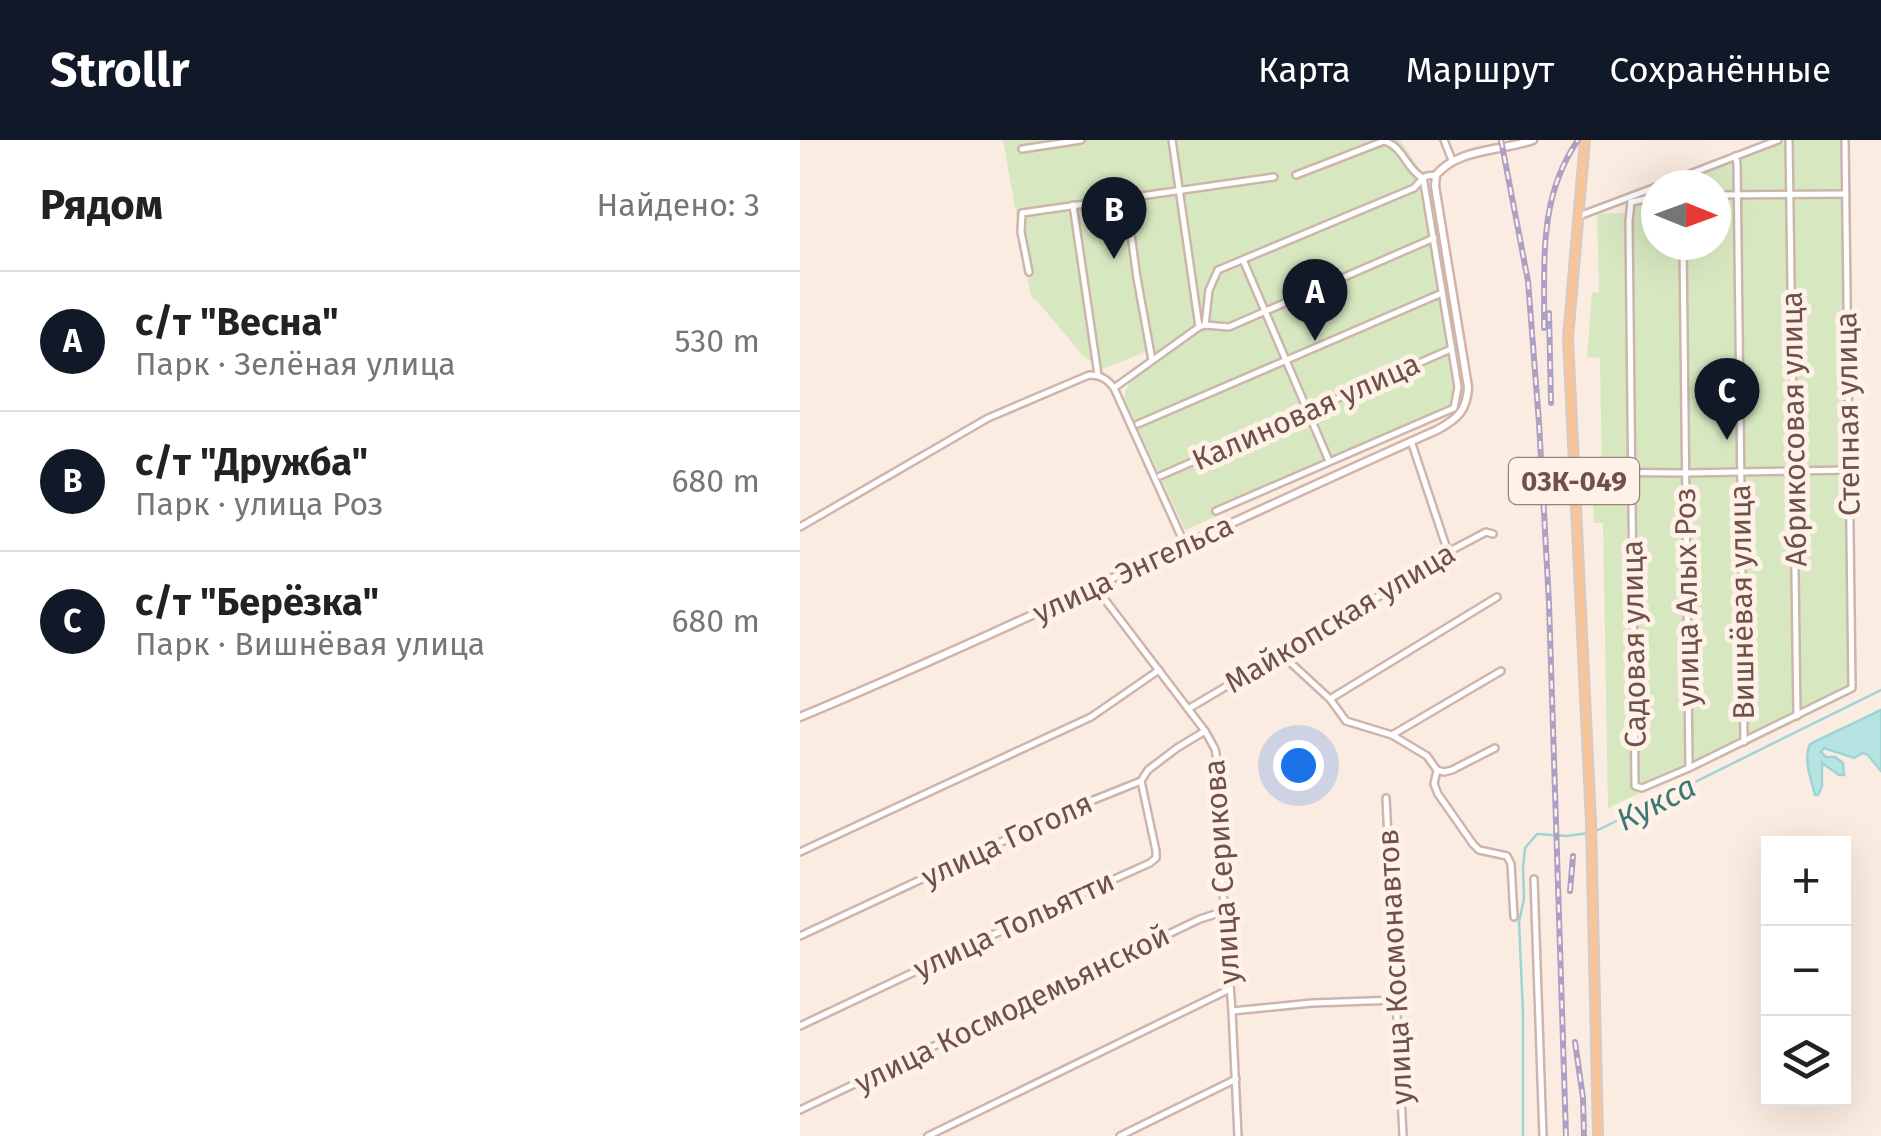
<!DOCTYPE html>
<html lang="ru">
<meta charset="utf-8">
<style>
body{margin:0;font-family:"Fira Sans",sans-serif;background:#f2f2f2;color:#222}
.controls{position:absolute;right:30px;bottom:30px;display:grid;overflow:hidden;border-radius:0px;box-shadow:0 10px 40px #0002}
.controls button{width:90px;height:90px;display:grid;place-items:center;padding:0;border:0;border-bottom:2px solid #e0e0e0;background:#fff;color:#222;font:50px sans-serif}
.compass{position:absolute;left:841px;top:30px;width:90px;height:90px;border-radius:50%;background:#fff;box-shadow:0 10px 40px #0002;rotate:91deg}
.you{position:absolute;left:498px;top:625px;width:35px;height:35px;margin:-25px;border:8px solid #fff;border-radius:50%;background:#1a73e8;box-shadow:0 0 0 15px #1a73e833}
.badge{display:grid;place-items:center;width:65px;height:65px;border-radius:50%;background:#111827;color:#fff;font-size:32px;font-weight:700}
.pin{position:absolute;translate:-50% -82px;filter:drop-shadow(0 2px 5px #0008)}
.pin::after{content:'';position:absolute;top:52px;width:35px;height:30px;background:inherit;clip-path:polygon(0 0,100% 0,50% 100%)}
.list{margin:0;padding:0;list-style:none}
h2{display:flex;justify-content:space-between;align-items:center;height:130px;margin:0;padding:0 40px;font-size:42px}
h2 small{font-size:32px;font-weight:400;color:#767676}
.list li{display:grid;grid-template-columns:65px 1fr auto;gap:30px;align-items:center;box-sizing:border-box;height:140px;padding:0 40px;border-top:2px solid #e0e0e0}
.list b{display:block;font-size:38px;white-space:nowrap}
.list p{margin:0;font-size:32px;white-space:nowrap;color:#767676}
.list em{font-size:32px;font-style:normal;color:#767676}
.icon{flex:none;width:55px;height:55px;fill:none;stroke:currentColor;stroke-width:2;stroke-linecap:round;stroke-linejoin:round}
.map{position:relative;flex:none;width:1081px;height:996px;overflow:hidden}
header{display:flex;align-items:center;gap:60px;box-sizing:border-box;height:140px;padding:0 50px;background:#111827;color:#fff}
header strong{font-size:48px}
nav{display:flex;gap:55px;margin-inline-start:auto;font-size:35px}
main{display:flex}
aside{flex:1;background:#fff}
.map>svg:first-child{display:block}
.green{fill:#d7e8c1}
.water{fill:#b7e4e2;stroke:#9dd5d4;stroke-width:2.5}
.lines{fill:none;stroke-linecap:round;stroke-linejoin:round}
.stream{stroke:#9dd5d4;stroke-width:2.5}
.street-casing{stroke:#ceb5ab;stroke-width:10}
.secondary-casing{stroke:#d1b3a9;stroke-width:11}
.primary-casing{stroke:#d4cac8;stroke-width:12}
.street{stroke:#fff;stroke-width:5}
.secondary{stroke:#fff;stroke-width:6}
.primary{stroke:#f8c59b;stroke-width:8}
.rail-casing{stroke:#ada1c3;stroke-width:6}
.rail{stroke:#fef1e7;stroke-width:2.5;stroke-dasharray:8;stroke-linecap:butt}
.labels{text-anchor:middle;stroke-width:10;stroke-linejoin:round;paint-order:stroke}
.shield{fill:#fef1e7;stroke:#9b8078;stroke-width:2.5}
.shield-label{font-size:28px;font-weight:bold;fill:#715049}
.street-label{font-size:30px;fill:#715049;stroke:#fef1e7}
.water-label{font-size:32px;font-style:italic;fill:#3e7776;stroke:#fef1e7}
</style>
<header>
<strong>Strollr</strong>
<nav><a>Карта</a><a>Маршрут</a><a>Сохранённые</a></nav>
</header>
<main>
<aside>
<h2>Рядом<small>Найдено: 3</small></h2>
<ul class="list">
<li><span class="badge">A</span><div><b>с/т &quot;Весна&quot;</b><p>Парк · Зелёная улица</p></div><em>530 m</em></li>
<li><span class="badge">B</span><div><b>с/т &quot;Дружба&quot;</b><p>Парк · улица Роз</p></div><em>680 m</em></li>
<li><span class="badge">C</span><div><b>с/т &quot;Берёзка&quot;</b><p>Парк · Вишнёвая улица</p></div><em>680 m</em></li>
</ul>
</aside>
<div class="map">
<svg width="1081" height="996" viewBox="0 0 1081 996">
<rect width="100%" height="100%" fill="#fbece1"/>
<g class="green">
<path d="M203 0H600L628 42 660 240 661 258 656 269 385 390 324 258 325 251 332 240 328 234 348 220 347 211 303 229 283 216 238 162 231 157Z"/>
<path d="M988 0H1050L1056 548 931 611 808 668 803 383H794L792 336H802L800 218 787 217 792 153 799 152 797 74 825 73 830 60 856 50V105H916V45H870Z"/>
</g>
<path class="water" d="M1081 570V631L1067 614 1063 613 1054 618 1024 608 1021 612 1026 617H1035L1043 623 1044 635H1039L1022 623V646L1018 655H1015C1011 639 1003 620 1010 604Z"/>
<g class="lines">
<g class="stream">
<path d="M796 691 1081 550"/>
<path d="M723 996V873L719 782 724 759 723 728 725 708 737 694 767 696 788 693"/>
</g>
<defs>
<g id="street">
<path d="M372 0 399 187"/>
<path d="M644 0 652 20"/>
<path d="M989 0 997 576"/>
<path d="M222 9 281 0"/>
<path d="M935 16 937 23 944 602"/>
<path d="M861 45 978 0"/>
<path d="M916 55 1046 54"/>
<path d="M326 58 337 138 352 220"/>
<path d="M831 62 829 81 835 646 842 648 889 628 1052 548 1045 0"/>
<path d="M831 62 856 57"/>
<path d="M273 65 298 235"/>
<path d="M779 76 856 47"/>
<path d="M883 105 889 627"/>
<path d="M444 122 529 321"/>
<path d="M229 132 221 92 222 73 474 37"/>
<path d="M405 185 409 150 418 130 614 48 623 38C606 29 603 6 584 1L496 35"/>
<path d="M314 248 399 187 405 185 429 187 634 98"/>
<path d="M338 284 642 153"/>
<path d="M611 301 648 412"/>
<path d="M774 332 886 333 1049 330"/>
<path d="M360 336 651 209"/>
<path d="M416 371 654 268 658 247 624 43 623 38 627 36 636 35"/>
<path d="M0 387 188 278 289 235C301 235 307 239 314 248L385 405"/>
<path d="M298 446 306 461 405 591 415 609 418 625 420 713 432 871 438 996"/>
<path d="M480 513 530 559 546 581 592 595 627 616 637 630 634 644 638 654 673 704 679 710 707 716 711 724 714 777"/>
<path d="M530 559 697 457"/>
<path d="M388 569 637 422 648 412 686 392 693 394"/>
<path d="M592 595 701 531"/>
<path d="M637 630 644 632 652 630 695 608"/>
<path d="M586 658 603 996"/>
<path d="M0 712 291 577 359 530"/>
<path d="M734 739 743 996"/>
<path d="M0 796 276 667 341 641 348 630 377 608 405 591"/>
<path d="M432 871 512 863 597 860"/>
<path d="M0 886 241 772 259 768 279 755 350 723 356 718V711L341 641"/>
<path d="M0 970 400 779 425 771"/>
<path d="M128 996 430 849"/>
<path d="M320 996 436 939"/>
</g>
<path id="secondary" d="M0 577C215 487 424 384 637 290 657 279 667 271 668 247L635 46 636 35C659 8 701 11 733 0"/>
<path id="primary" d="M785 0 768 198 791 682 798 996"/>
</defs>
<use href="#street" class="street-casing"/>
<use href="#secondary" class="secondary-casing"/>
<use href="#primary" class="primary-casing"/>
<use href="#street" class="street"/>
<use href="#secondary" class="secondary"/>
<use href="#primary" class="primary"/>
<defs>
<g id="rail">
<path d="M701 0 728 141 739 283 749 463 766 996"/>
<path d="M749 173 751 263"/>
<path d="M744 188C745 121 738 58 778 0"/>
<path d="M770 751 773 716"/>
<path d="M775 902 783 958 784 996"/>
</g>
</defs>
<use href="#rail" class="rail-casing"/>
<use href="#rail" class="rail"/>
</g>
<g class="labels">
<rect class="shield" x="709" y="318" width="130" height="46" rx="8"/>
<g class="shield-label">
<text x="774" y="351">03К-049</text>
</g>
<g class="street-label">
<text transform="translate(506 272) rotate(-24)" y="10">Калиновая улица</text>
<text transform="translate(1048 274) rotate(-91)" y="10">Степная улица</text>
<text transform="translate(994 289) rotate(-91)" y="10">Абрикосовая улица</text>
<text transform="translate(333 429) rotate(-25)" y="10">улица Энгельса</text>
<text transform="translate(887 457) rotate(-91)" y="10">улица Алых Роз</text>
<text transform="translate(942 462) rotate(-91)" y="10">Вишнёвая улица</text>
<text transform="translate(540 478) rotate(-31)" y="10">Майкопская улица</text>
<text transform="translate(834 504) rotate(-91)" y="10">Садовая улица</text>
<text transform="translate(207 700) rotate(-25)" y="10">улица Гоголя</text>
<text transform="translate(422 732) rotate(-94)" y="10">улица Серикова</text>
<text transform="translate(214 785) rotate(-25)" y="10">улица Тольятти</text>
<text transform="translate(595 827) rotate(-93)" y="10">улица Космонавтов</text>
<text transform="translate(212 869) rotate(-26)" y="10">улица Космодемьянской</text>
</g>
<g class="water-label">
<text transform="translate(856 663) rotate(-27)" y="11">Кукса</text>
</g>
</g>
</svg>
<div class="controls">
<button>+</button>
<button>−</button>
<button><svg class="icon" aria-label="layers" viewBox="0 0 24 24"><path d="M12 4l9 5-9 5-9-5zM3 14l9 5 9-5"/></svg></button>
</div>
<svg class="compass" viewBox="-18 -18 36 36"><path d="M0-13l5 13h-10z" fill="#e53935"/><path d="M0 13l5-13h-10z" fill="#767676"/></svg>
<div class="you"></div>
<div class="pin badge" style="left:515px;top:201px">A</div>
<div class="pin badge" style="left:314px;top:119px">B</div>
<div class="pin badge" style="left:927px;top:300px">C</div>
</div>
</main>
